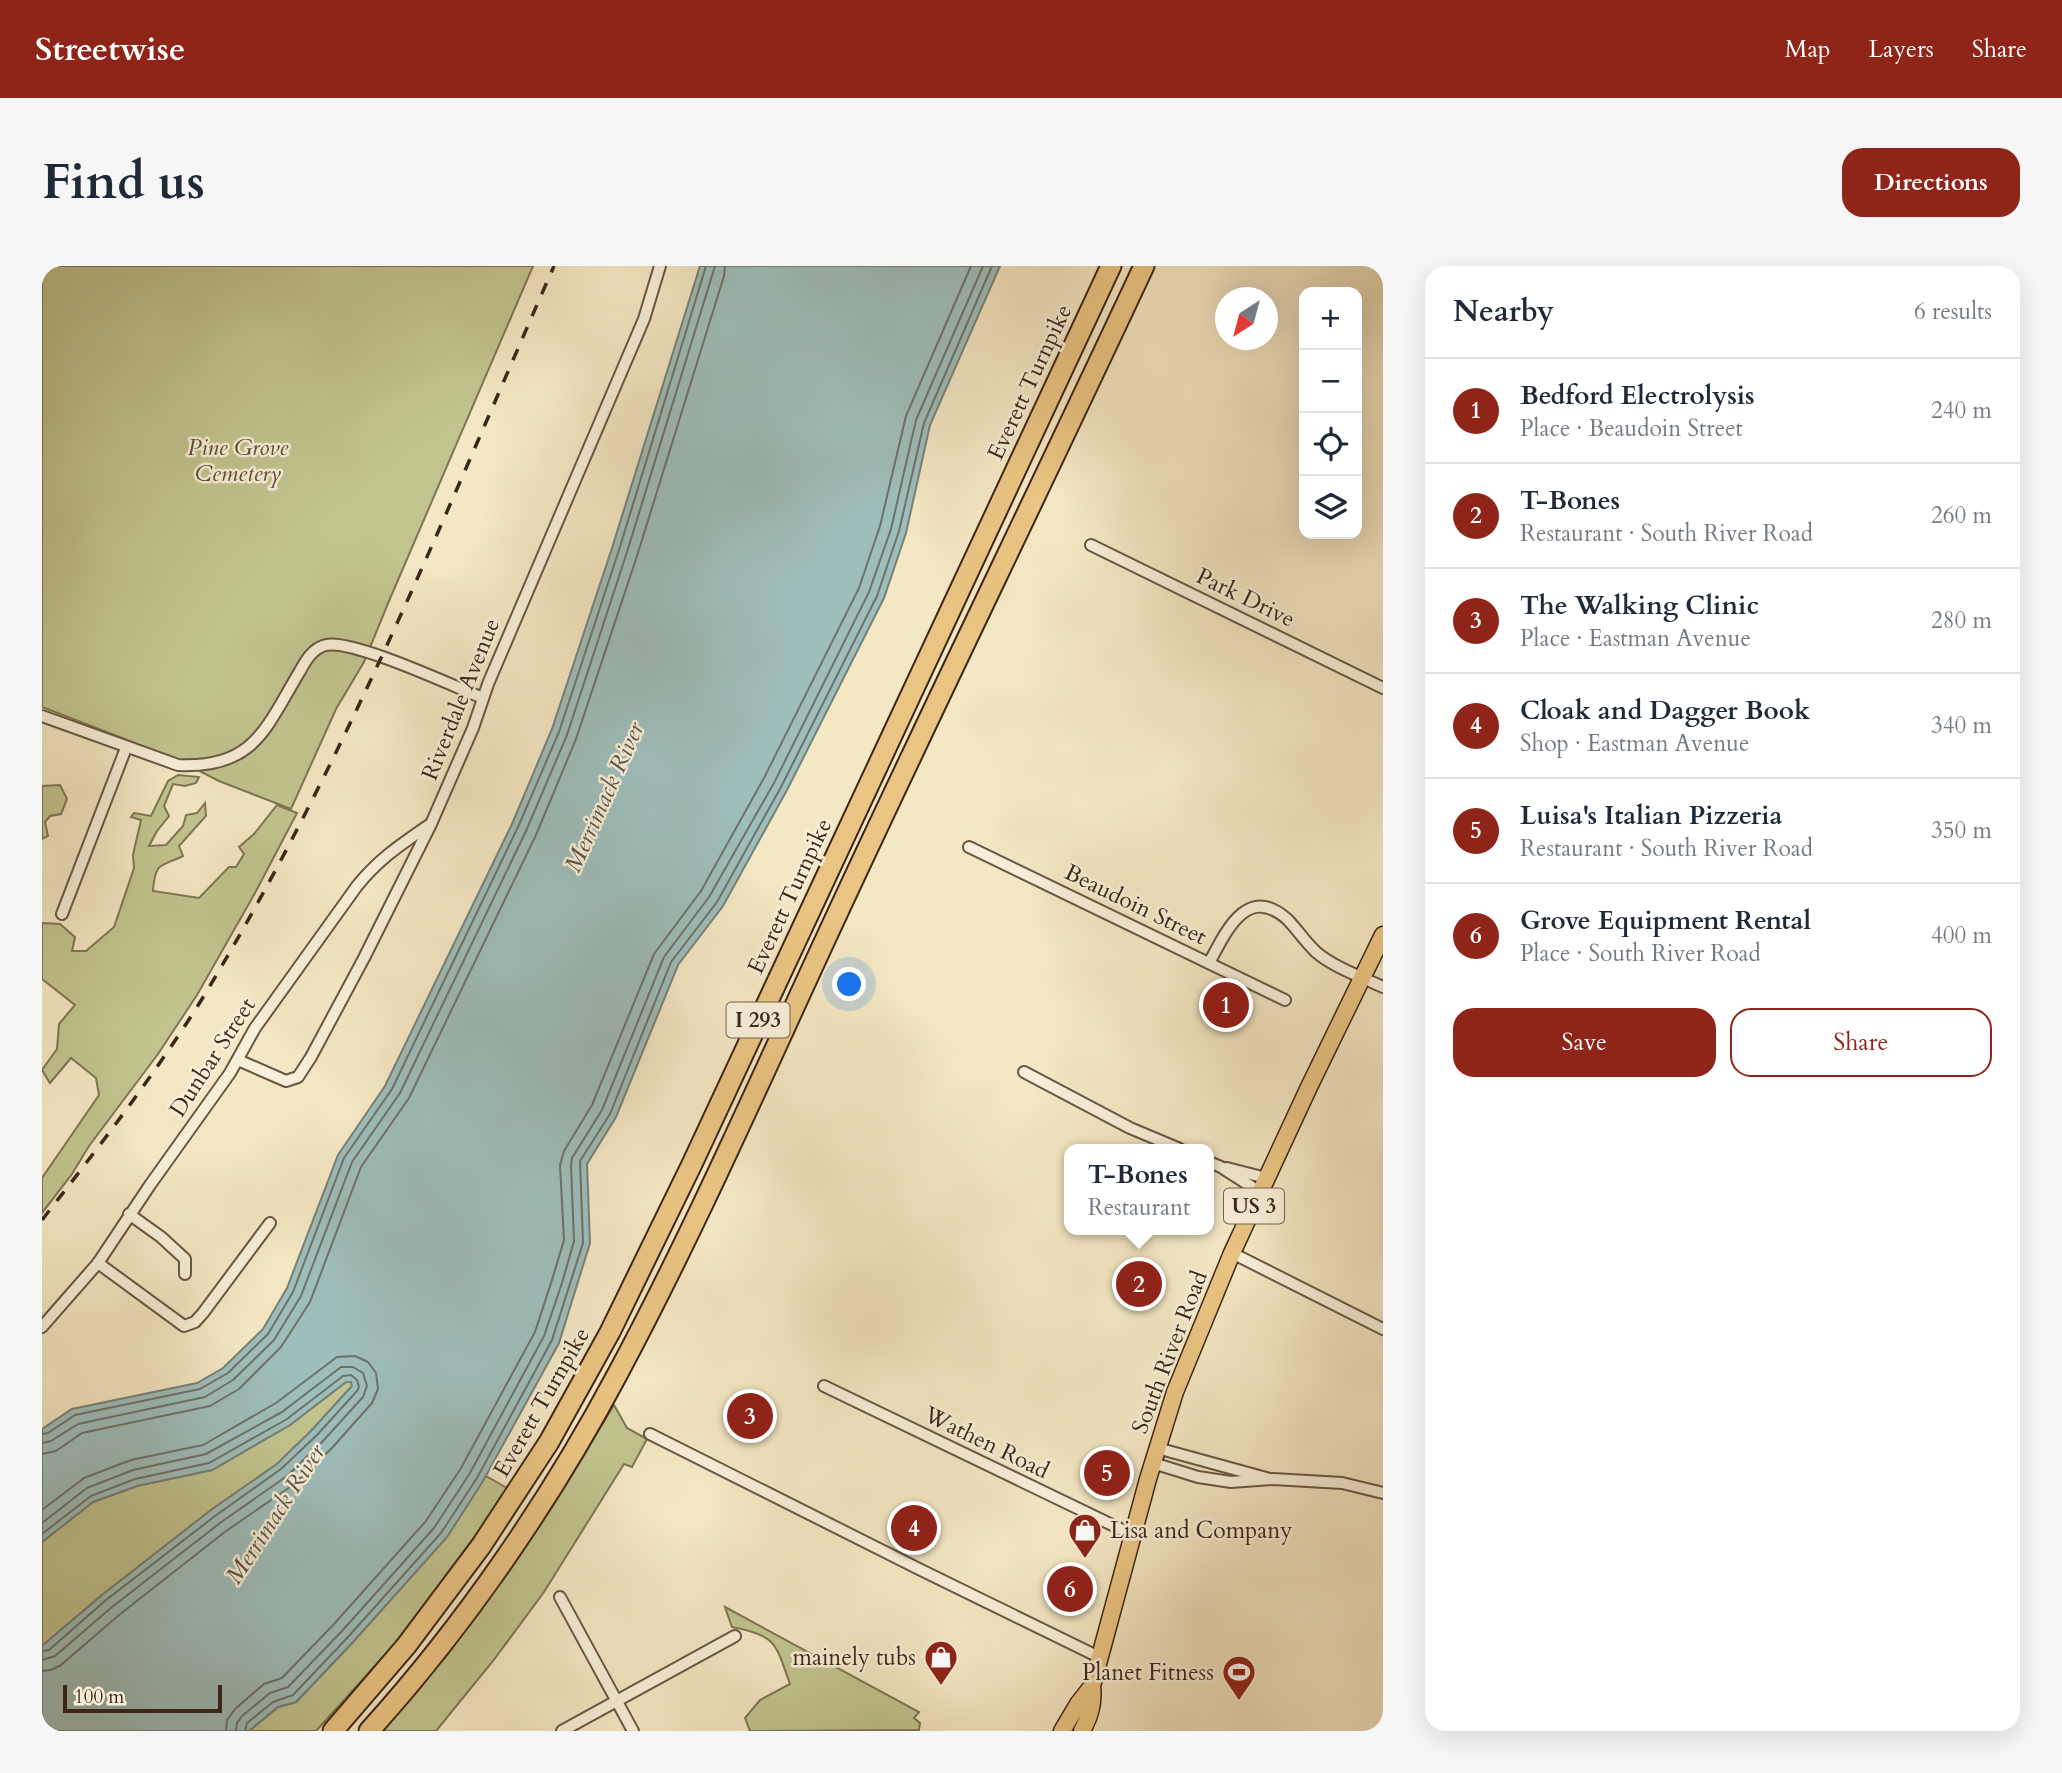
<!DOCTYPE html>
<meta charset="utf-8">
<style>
body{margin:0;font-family:Cardo,serif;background:#f6f6f7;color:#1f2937}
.controls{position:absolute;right:21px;top:21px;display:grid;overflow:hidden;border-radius:14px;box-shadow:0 7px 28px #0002}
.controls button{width:63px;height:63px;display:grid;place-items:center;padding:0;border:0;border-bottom:2px solid #e0e1e3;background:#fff;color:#1f2937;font:35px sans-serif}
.compass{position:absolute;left:1173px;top:21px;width:63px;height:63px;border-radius:50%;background:#fff;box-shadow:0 7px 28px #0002;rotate:216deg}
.scale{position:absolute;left:21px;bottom:18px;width:159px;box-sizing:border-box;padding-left:7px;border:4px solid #3c2618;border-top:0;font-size:19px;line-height:24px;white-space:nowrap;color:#3c2618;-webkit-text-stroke:5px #f8efd8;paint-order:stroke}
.you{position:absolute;left:808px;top:719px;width:24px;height:24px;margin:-18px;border:5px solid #fff;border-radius:50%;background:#1a73e8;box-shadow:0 0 0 10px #1a73e833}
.badge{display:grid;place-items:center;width:46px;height:46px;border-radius:50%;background:#8f2418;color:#fff;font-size:23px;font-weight:700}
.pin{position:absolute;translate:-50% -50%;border:4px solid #fff;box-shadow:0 2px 7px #0006}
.popup{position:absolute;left:1022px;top:878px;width:150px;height:91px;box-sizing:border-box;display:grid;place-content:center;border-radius:14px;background:#fff;filter:drop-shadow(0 2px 5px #0005);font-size:23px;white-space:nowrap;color:#747a83}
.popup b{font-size:26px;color:#1f2937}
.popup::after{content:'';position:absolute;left:50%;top:100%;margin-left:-14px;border:14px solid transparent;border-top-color:#fff}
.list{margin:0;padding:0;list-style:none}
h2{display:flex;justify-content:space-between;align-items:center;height:91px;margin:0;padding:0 28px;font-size:30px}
h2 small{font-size:23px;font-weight:400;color:#747a83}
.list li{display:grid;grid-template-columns:46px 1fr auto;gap:21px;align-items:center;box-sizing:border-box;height:105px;padding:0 28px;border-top:2px solid #e0e1e3}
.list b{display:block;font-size:26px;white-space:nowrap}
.list p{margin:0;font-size:23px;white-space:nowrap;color:#747a83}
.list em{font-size:23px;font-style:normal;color:#747a83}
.actions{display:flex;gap:14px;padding:21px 28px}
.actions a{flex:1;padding:16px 0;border:2px solid #8f2418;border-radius:21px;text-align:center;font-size:24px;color:#8f2418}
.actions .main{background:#8f2418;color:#fff}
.icon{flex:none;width:38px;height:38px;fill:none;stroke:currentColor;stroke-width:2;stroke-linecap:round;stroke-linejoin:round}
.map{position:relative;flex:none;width:1341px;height:1465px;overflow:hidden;border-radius:21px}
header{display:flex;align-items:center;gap:42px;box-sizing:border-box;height:98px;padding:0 35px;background:#8f2418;color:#fff}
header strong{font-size:33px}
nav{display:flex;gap:38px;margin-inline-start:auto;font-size:24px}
.intro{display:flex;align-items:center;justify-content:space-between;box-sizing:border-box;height:168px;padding:0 42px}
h1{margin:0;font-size:49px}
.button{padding:18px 32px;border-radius:21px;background:#8f2418;color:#fff;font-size:24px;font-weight:700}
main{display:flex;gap:42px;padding:0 42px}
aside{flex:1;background:#fff;border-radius:21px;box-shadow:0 7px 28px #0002}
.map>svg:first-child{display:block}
.green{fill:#c1c48f;stroke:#7e7554;stroke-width:2}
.water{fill:#9ebebb;stroke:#77817a;stroke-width:2}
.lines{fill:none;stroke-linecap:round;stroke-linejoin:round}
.shore{stroke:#6d726a;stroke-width:2}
.minor-casing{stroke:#6a5643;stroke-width:14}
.primary-casing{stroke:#3c2618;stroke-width:19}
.motorway-casing{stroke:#3c2618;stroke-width:23}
.minor{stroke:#f8efd8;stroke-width:10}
.primary{stroke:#eac482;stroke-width:16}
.motorway{stroke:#eac482;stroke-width:19}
.rail{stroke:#3c2618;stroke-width:3.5;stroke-dasharray:12 12;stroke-linecap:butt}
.labels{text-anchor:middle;stroke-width:5;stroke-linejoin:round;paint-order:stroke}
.shield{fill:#f8efd8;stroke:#746252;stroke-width:2}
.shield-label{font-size:21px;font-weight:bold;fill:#3c2618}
.street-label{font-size:23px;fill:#3c2618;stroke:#f8efd8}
.park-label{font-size:23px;font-style:italic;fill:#5d4e36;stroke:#f8efd8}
.poi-label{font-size:23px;fill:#3c2618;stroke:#f8efd8;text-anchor:end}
.water-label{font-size:24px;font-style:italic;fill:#595449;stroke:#f8efd8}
</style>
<header>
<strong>Streetwise</strong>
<nav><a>Map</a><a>Layers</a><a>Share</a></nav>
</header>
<div class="intro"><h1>Find us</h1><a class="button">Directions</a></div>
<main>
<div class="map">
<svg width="1341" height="1465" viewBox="0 0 1341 1465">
<rect width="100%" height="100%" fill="#f4e7c3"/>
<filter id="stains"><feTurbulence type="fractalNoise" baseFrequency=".00286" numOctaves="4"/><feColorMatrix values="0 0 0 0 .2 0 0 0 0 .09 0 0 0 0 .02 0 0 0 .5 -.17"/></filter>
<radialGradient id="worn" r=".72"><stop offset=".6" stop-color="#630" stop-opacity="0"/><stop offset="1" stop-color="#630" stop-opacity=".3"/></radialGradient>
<g class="green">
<path d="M0 0H491L347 335 322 396 294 443 249 543 177 515 134 493 0 441Z"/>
<path d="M136 509 157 511 154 517 143 520 131 518 122 540 127 550 115 565 107 580 124 579 141 560 144 549 155 547 163 537 164 550 137 580 141 590C119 601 113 595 111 625L157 632 187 601H194L202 588 197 581 212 568 235 539 255 547 213 627 155 729 116 788 47 880 30 908 0 947V912L57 829 54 812 29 792 8 817 0 804 15 783 17 758 33 739 0 713V657L18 658 33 671 30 685H44L72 661 92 602 91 589 99 554 89 551 92 547 109 550 126 515Z"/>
<path d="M18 519 25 533 19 548 8 550 3 556 6 570 0 573V520Z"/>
<path d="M304 1116H309L310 1120 270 1164 235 1198 169 1244 60 1329 0 1380V1276L51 1236 95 1220 170 1204 248 1159Z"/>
<path d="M572 1139 585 1162 605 1173 590 1201 582 1198 502 1326 451 1395 394 1465H340L429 1357 510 1241Z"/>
<path d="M444 1210 465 1222 436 1266 351 1380 274 1465H207L236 1441 254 1436 311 1376 405 1271Z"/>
<path d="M683 1341 877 1446 872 1452 878 1457 877 1464 708 1465 703 1452 718 1434 748 1418C734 1379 735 1369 690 1361Z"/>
</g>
<path class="water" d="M658 0H958L888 159 864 267 842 332 745 524 681 640 636 699 574 851 545 898 548 977 517 1077 441 1215 405 1271 311 1376 254 1436 236 1441 207 1465H0V1380L60 1329 169 1244 235 1198 270 1164 310 1120 309 1116H304L248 1159 170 1204 95 1220 51 1236 0 1276V1163L30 1143 155 1117 181 1102 221 1063 245 1022 296 889 343 820 470 558 510 463 570 282Z"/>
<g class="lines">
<g class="shore">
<path d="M0 1168 6 1167 33 1149 158 1123 186 1107 226 1068 251 1026 302 892 350 823 476 561 517 466 577 284 664 0"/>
<path d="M0 1177 9 1175 36 1158 163 1131 191 1114 232 1074 259 1030 310 896 358 827 484 565 525 469 585 286 673 0"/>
<path d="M0 1188 14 1185 40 1167 168 1140 197 1123 239 1081 268 1036 319 901 367 832 494 569 534 473 595 290 682 10 683 0"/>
<path d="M0 1244 42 1212 89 1194 161 1179 234 1137 295 1091 313 1090 326 1096 334 1107 336 1123 330 1137 290 1182 251 1219 184 1265 77 1349 19 1399 9 1404 0 1405"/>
<path d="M0 1257 45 1222 91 1204 164 1188 240 1146 299 1101H311L321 1107 325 1120 321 1131 281 1175 245 1210 178 1257 70 1341 13 1390 0 1394"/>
<path d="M0 1268 49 1230 93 1213 167 1197 245 1153 301 1110 309 1109 315 1114 317 1121 315 1125 275 1169 239 1203 173 1250 64 1334 7 1384 0 1385"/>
<path d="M184 1465 185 1454 193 1443 222 1418 240 1412 292 1358 384 1255 419 1202 493 1066 510 1014 522 974 518 899 522 885 550 839 612 688 659 625 722 512 817 322 838 260 864 150 929 0"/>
<path d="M194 1465 195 1457 200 1450 228 1427 246 1421 300 1365 392 1262 428 1207 502 1070 520 1017 532 975 529 900 530 892 560 844 622 691 667 631 732 517 827 326 849 263 874 154 941 0"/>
<path d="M203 1465 205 1457 231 1436 251 1429 306 1371 399 1267 435 1212 510 1074 541 977 538 895 568 848 629 696 675 636 739 521 835 330 857 265 882 157 950 0"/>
</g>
<defs>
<g id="minor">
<path d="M1049 279 1341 422"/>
<path d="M0 450 136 499C213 503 224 461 258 405 264 394 271 382 284 379 311 373 411 420 441 432"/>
<path d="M927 581 1243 734"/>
<path d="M20 648 84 482"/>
<path d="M1167 697C1183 668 1204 617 1245 653 1255 663 1263 676 1274 686 1291 701 1320 711 1341 721"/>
<path d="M196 794 244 815 256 811 269 791 322 692 389 558 431 462 446 418 602 53 618 0"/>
<path d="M982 806 1088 862 1138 883"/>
<path d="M1167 896 1179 901 1218 926"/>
<path d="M1185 902 1224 912"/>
<path d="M87 948 119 971 143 993V1008"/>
<path d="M1190 987 1341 1063"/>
<path d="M56 997 142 1060 153 1056 161 1047 228 957"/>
<path d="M0 1061 56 997 108 919 188 807 213 762 315 620C337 593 358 579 387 559"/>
<path d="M782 1120 1091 1269"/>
<path d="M608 1168 879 1304 1059 1392"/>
<path d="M1115 1182 1228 1213"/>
<path d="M1111 1197 1156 1211 1189 1216 1231 1213 1300 1217 1341 1227"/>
<path d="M518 1331 591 1465"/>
<path d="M520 1465 693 1370"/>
</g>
<g id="primary">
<path d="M1020 1465 1036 1438 1050 1420"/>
<path d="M1040 1465C1048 1450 1052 1437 1050 1420L1106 1213 1133 1126 1190 987 1267 821 1341 669"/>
</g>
<g id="motorway">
<path d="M291 1465 364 1380 439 1280 507 1176 568 1066 650 898 1069 0"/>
<path d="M327 1465C422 1360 508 1235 575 1109 651 967 716 819 784 672 888 447 997 225 1102 0"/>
</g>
</defs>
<use href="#minor" class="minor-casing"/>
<use href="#primary" class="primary-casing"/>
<use href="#motorway" class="motorway-casing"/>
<use href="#minor" class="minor"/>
<use href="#primary" class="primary"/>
<use href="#motorway" class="motorway"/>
<path class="rail" d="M0 954C56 882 112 810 160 733 301 501 403 248 512 0"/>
</g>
<defs>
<symbol id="shop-pin" viewBox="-11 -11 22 30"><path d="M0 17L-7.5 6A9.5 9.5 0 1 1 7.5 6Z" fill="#8f2418" stroke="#f8efd8"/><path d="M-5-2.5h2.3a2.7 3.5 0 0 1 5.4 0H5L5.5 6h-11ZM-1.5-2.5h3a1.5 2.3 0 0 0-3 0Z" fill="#fff"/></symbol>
<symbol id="stadium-pin" viewBox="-11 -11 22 30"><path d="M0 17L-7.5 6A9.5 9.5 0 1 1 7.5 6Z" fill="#8f2418" stroke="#f8efd8"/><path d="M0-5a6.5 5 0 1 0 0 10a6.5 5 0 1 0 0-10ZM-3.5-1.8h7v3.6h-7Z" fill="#fff"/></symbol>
</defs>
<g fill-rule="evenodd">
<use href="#shop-pin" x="1024" y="1245" width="38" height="52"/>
<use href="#shop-pin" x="880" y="1372" width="38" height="52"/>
<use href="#stadium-pin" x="1178" y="1387" width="38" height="52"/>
</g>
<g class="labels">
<g class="shield">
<rect x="684.5" y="736.5" width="63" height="35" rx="5"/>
<rect x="1182" y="922.5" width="60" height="35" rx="5"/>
</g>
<g class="shield-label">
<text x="716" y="761">I 293</text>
<text x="1212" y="947">US 3</text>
</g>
<g class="street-label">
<text transform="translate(987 116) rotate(-65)" y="8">Everett Turnpike</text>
<text transform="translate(1204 331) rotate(26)" y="8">Park Drive</text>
<text transform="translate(418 433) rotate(-68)" y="8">Riverdale Avenue</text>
<text transform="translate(747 630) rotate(-65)" y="8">Everett Turnpike</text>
<text transform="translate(1094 638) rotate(26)" y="8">Beaudoin Street</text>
<text transform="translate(170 791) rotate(-57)" y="8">Dunbar Street</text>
<text transform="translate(1127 1086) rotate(-69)" y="8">South River Road</text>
<text transform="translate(499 1136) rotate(-60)" y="8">Everett Turnpike</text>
<text transform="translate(945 1176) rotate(26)" y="8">Wathen Road</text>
</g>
<g class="park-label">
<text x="196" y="189">Pine Grove<tspan x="196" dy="26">Cemetery</tspan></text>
</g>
<g class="poi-label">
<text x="1068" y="1272" text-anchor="start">Lisa and Company</text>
<text x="874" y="1399">mainely tubs</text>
<text x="1172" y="1414">Planet Fitness</text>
</g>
<g class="water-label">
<text transform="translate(562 531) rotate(-66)" y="8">Merrimack River</text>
<text transform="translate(233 1248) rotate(-57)" y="8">Merrimack River</text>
</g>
</g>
<rect width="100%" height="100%" filter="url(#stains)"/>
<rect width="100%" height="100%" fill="url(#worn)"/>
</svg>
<div class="controls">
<button>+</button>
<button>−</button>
<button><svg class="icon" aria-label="locate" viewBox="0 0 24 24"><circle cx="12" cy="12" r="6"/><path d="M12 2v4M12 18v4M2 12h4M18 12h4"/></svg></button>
<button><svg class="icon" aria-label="layers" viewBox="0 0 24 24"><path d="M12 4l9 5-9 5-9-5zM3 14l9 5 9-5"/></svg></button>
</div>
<svg class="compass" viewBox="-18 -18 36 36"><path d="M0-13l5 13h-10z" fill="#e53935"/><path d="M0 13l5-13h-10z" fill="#747a83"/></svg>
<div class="scale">100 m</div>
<div class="you"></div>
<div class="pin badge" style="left:1184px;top:739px">1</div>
<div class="pin badge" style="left:1097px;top:1018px">2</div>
<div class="popup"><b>T-Bones</b>Restaurant</div>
<div class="pin badge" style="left:708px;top:1150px">3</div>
<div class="pin badge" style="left:872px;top:1262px">4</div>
<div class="pin badge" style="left:1065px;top:1207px">5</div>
<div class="pin badge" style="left:1028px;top:1323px">6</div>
</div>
<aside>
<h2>Nearby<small>6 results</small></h2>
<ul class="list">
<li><span class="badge">1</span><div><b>Bedford Electrolysis</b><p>Place · Beaudoin Street</p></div><em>240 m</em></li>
<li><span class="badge">2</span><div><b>T-Bones</b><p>Restaurant · South River Road</p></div><em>260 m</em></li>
<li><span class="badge">3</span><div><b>The Walking Clinic</b><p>Place · Eastman Avenue</p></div><em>280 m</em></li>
<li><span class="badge">4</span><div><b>Cloak and Dagger Book</b><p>Shop · Eastman Avenue</p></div><em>340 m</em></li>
<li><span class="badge">5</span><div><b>Luisa's Italian Pizzeria</b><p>Restaurant · South River Road</p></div><em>350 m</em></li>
<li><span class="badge">6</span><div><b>Grove Equipment Rental</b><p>Place · South River Road</p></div><em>400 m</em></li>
</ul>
<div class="actions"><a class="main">Save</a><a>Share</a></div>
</aside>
</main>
